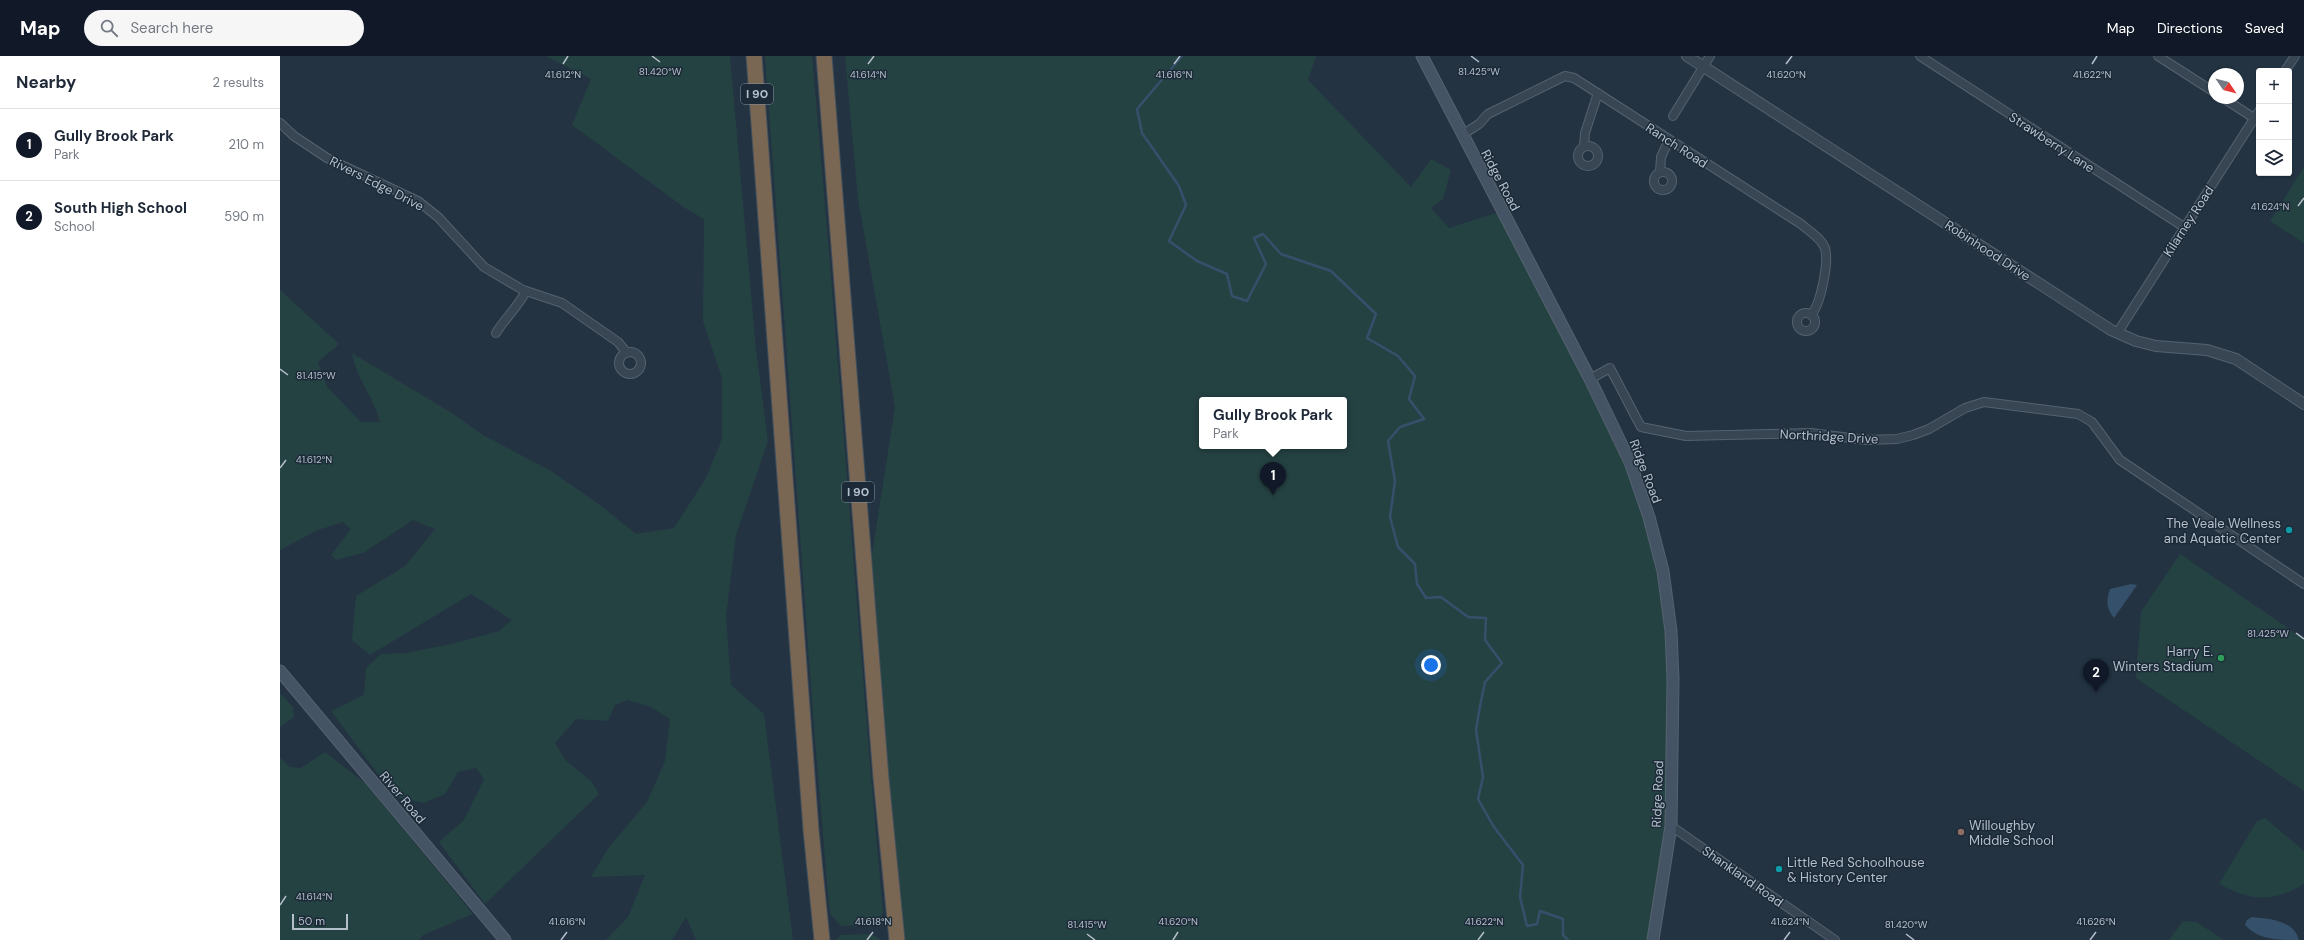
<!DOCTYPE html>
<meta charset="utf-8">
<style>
body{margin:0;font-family:"DM Sans",sans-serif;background:#f6f6f7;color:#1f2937}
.controls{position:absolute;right:12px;top:12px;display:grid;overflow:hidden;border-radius:4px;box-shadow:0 1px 3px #0004}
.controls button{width:36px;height:36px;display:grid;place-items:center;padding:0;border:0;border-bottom:1px solid #e0e1e3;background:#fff;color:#1f2937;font:20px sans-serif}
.compass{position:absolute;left:1928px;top:12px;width:36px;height:36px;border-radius:50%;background:#fff;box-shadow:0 1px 3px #0004;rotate:125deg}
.scale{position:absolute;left:12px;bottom:10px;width:56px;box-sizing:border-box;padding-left:4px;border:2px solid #b4bfcc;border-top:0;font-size:11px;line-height:14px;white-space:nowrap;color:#b4bfcc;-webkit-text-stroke:3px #1c2a37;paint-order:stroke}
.you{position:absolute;left:1151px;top:609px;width:14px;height:14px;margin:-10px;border:3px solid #fff;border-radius:50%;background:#1a73e8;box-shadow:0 0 0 6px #1a73e833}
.badge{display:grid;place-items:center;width:26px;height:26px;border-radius:50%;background:#111827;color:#fff;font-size:13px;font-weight:700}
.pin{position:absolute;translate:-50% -33px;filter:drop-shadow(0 1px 2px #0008)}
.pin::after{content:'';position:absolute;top:21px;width:14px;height:12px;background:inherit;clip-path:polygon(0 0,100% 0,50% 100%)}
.popup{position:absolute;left:919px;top:341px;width:148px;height:52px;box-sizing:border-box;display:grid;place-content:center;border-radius:4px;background:#fff;filter:drop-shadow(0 1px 3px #0005);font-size:13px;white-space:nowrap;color:#747a83}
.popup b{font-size:15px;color:#1f2937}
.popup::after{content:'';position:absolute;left:50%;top:100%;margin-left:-8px;border:8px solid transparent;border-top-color:#fff}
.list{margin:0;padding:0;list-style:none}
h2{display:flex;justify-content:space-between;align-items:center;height:52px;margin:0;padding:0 16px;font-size:17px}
h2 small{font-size:13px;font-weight:400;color:#747a83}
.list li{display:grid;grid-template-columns:26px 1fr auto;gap:12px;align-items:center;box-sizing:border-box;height:72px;padding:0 16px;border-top:1px solid #e0e1e3}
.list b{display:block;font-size:15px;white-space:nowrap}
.list p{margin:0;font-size:13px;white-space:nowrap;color:#747a83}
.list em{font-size:13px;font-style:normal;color:#747a83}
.icon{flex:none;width:22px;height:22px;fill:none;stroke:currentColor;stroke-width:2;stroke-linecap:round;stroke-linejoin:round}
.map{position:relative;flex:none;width:2024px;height:884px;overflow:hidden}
header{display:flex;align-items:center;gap:24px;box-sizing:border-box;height:56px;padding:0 20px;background:#111827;color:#fff}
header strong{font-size:19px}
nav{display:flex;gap:22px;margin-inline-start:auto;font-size:14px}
.search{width:280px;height:36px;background:#f6f6f7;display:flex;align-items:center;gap:10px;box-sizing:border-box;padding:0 14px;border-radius:22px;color:#747a83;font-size:15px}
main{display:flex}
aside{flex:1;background:#fff}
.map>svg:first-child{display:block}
.green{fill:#254243;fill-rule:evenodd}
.water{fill:#35506b}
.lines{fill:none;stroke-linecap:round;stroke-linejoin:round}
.stream{stroke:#35506b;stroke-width:2.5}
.minor-casing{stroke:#55626f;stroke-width:10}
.tertiary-casing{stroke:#55626f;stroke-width:12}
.secondary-casing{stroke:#55626f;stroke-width:13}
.motorway-casing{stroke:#424f5c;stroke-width:17}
.minor{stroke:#384552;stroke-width:8}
.tertiary{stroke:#384552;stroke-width:10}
.secondary{stroke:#455465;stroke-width:11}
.motorway{stroke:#796754;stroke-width:15}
.ticks{fill:none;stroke:#b4bfcc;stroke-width:1.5}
.culture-dot{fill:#0f9aa8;stroke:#1c2a37;stroke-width:1.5}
.leisure-dot{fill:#2e9e5b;stroke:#1c2a37;stroke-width:1.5}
.education-dot{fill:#8d6e63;stroke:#1c2a37;stroke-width:1.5}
.labels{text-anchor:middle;stroke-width:3;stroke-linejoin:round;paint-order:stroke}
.shield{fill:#1c2a37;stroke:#86929f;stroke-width:1}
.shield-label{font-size:12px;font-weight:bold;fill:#b4bfcc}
.street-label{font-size:13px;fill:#b4bfcc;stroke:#1c2a37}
.poi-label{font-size:13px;fill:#b4bfcc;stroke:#1c2a37;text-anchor:end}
.ticks-label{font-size:10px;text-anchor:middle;fill:#b4bfcc;stroke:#1c2a37;stroke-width:3;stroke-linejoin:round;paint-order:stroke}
</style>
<header>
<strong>Map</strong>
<div class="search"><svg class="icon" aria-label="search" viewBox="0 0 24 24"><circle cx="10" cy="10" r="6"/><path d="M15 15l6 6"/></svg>Search here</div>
<nav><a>Map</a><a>Directions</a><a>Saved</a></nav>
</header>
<main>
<aside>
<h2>Nearby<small>2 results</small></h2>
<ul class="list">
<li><span class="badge">1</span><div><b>Gully Brook Park</b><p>Park</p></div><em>210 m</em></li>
<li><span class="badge">2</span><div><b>South High School</b><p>School</p></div><em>590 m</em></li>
</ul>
</aside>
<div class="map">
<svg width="2024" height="884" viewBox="0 0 2024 884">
<rect width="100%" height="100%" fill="#233342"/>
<g class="green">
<path d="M266 0H450L476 294 488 385 456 479 446 560 451 629 484 658 513 884H416L406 861 392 884H326L348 861 365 819 311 821 329 791 367 746 385 705 390 663 371 651 348 644 335 649 328 665 296 663 275 687 285 704 312 726 319 738 205 848 159 786 184 764 204 723 196 712 178 716 165 738 144 747 115 741 51 655 84 639 86 612 101 598 126 597 171 588 219 575 232 564 191 538 90 599 72 584 76 540 125 510 155 473 133 464 83 497 56 504 51 499 71 473 63 466 38 474 0 494V234L59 288 38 306 47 331 81 366H100C94 341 76 322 72 297L172 357 203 379 271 415 320 449 356 478 394 472 426 422 442 383V322L423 265 424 163 405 152 292 69 311 23Z"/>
<path d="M485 0H532C558 285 577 571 603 856L601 864 593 869 561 870 551 859 549 850 534 671Z"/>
<path d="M565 0H1036L1028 24 1131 131 1151 103 1171 114 1163 143 1151 152 1169 172 1222 155 1358 427 1391 575V770L1373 884H617L586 537 615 351 578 143ZM922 344H1064V390H922Z"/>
<path d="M2024 111V187L1990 165Z"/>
<path d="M1900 498 2024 583V735L1856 622 1861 556Z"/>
<path d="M0 637 13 651 14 661 0 671Z"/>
<path d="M45 696 86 728 193 858 143 879 139 884H0V701L9 711 21 712Z"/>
<path d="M1985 762 2024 795V828C1992 847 1971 845 1939 828L1977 765Z"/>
<path d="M1903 865 1916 866 1944 884H1889Z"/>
<path d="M592 878 602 884H556L561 879Z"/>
</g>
<g class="water">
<path d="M1851 528 1857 529 1834 562C1826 552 1826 545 1830 533Z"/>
<path d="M1972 861C1989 863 2014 864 2019 884 1996 884 1979 884 1965 869L1967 864Z"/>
</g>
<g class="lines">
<path class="stream" d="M902 0 857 53 862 77 899 130 906 149 889 185 917 205 947 218 952 240 967 245 986 208 974 182 983 178 1001 198 1051 215 1096 258 1087 282 1118 300 1135 320 1129 343 1144 363 1120 371 1108 385 1115 425 1110 461 1118 491 1135 508 1137 528 1146 542 1161 541 1188 561 1206 562 1205 584 1222 607 1205 626 1200 650 1196 674 1203 721 1198 743 1214 771 1243 809 1240 841 1247 870 1257 868 1260 855 1283 863V879L1288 884"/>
<defs>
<g id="minor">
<path d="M1640 0 1904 171"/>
<path d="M1878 0 1934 36"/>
<path d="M2005 15 2015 0"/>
<path d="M1943 42 1974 62"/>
<path d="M1393 60 1430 0"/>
<path d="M0 67 14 80 47 102 138 145 158 161 204 211 243 234 282 247 338 286 347 297"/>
<path d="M1182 79 1199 68 1208 58 1285 20 1294 22 1521 168C1529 175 1541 182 1545 192 1549 206 1541 248 1531 259"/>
<circle cx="1308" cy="100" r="10"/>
<path d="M1304 91 1305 77 1318 37"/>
<circle cx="1383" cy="125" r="9"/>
<path d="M1380 116 1381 101 1389 84"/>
<circle cx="1526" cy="266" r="9"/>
<path d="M1838 276 1979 55"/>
<path d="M216 277C225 262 238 251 246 235"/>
<circle cx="350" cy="307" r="11"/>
<path d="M1310 323 1330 312 1361 371 1406 380 1531 377 1586 384 1617 383 1633 379 1649 373 1685 352 1704 346 1798 358 1812 366 1840 404 2024 528"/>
<path d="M1391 770 1555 884"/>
</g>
<path id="tertiary" d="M1407 0 1831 274 1856 285 1876 290 1927 294 1956 303 2024 348"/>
<g id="secondary">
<path d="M1142 0 1310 323 1350 406 1369 461 1383 515 1391 575 1393 623 1391 770 1373 884"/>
<path d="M0 615 225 884"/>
</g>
<g id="motorway">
<path d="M474 0 531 774 542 884"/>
<path d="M544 0 601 722 617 884"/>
</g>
</defs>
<use href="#minor" class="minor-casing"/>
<use href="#tertiary" class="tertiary-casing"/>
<use href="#secondary" class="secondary-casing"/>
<use href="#motorway" class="motorway-casing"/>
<use href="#minor" class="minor"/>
<use href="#tertiary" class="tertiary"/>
<use href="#secondary" class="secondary"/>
<use href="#motorway" class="motorway"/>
</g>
<path class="ticks" d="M372 0 380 6M1191 0 1199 6M283 8 288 0M588 8 594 0M894 8 900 0M1506 8 1512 0M1812 8 1817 0M2018 150 2024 142M0 313 8 319M0 412 6 404M2016 577 2024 583M0 849 6 840M807 878 815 884M1626 878 1634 884M281 884 287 876M587 884 593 876M893 884 898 876M1198 884 1204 876M1504 884 1510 876M1810 884 1816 876"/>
<g class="culture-dot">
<circle cx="2009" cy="474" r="4"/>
<circle cx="1499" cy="813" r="4"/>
</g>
<circle class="leisure-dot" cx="1941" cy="602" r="4"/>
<circle class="education-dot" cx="1681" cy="776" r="4"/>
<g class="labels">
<g class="shield">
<rect x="461" y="28" width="32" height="20" rx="3"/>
<rect x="562" y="426" width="32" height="20" rx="3"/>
</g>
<g class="shield-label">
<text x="477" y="42">I 90</text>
<text x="578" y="440">I 90</text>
</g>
<g class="street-label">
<text transform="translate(1772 86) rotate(33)" y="5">Strawberry Lane</text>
<text transform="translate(1397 89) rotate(33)" y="5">Ranch Road</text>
<text transform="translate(1221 124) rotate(62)" y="5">Ridge Road</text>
<text transform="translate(97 127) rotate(27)" y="5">Rivers Edge Drive</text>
<text transform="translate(1908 165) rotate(-57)" y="5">Kilarney Road</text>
<text transform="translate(1708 194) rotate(33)" y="5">Robinhood Drive</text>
<text transform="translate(1549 380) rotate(3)" y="5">Northridge Drive</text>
<text transform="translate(1366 415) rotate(69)" y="5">Ridge Road</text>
<text transform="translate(1377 738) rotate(-88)" y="5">Ridge Road</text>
<text transform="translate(123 741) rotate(50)" y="5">River Road</text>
<text transform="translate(1463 820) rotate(35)" y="5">Shankland Road</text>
</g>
<g class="poi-label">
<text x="2001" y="472">The Veale Wellness<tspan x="2001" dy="15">and Aquatic Center</tspan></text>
<text x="1933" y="600">Harry E.<tspan x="1933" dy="15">Winters Stadium</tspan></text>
<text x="1689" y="774" text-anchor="start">Willoughby<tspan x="1689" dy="15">Middle School</tspan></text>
<text x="1507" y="811" text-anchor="start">Little Red Schoolhouse<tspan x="1507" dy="15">&amp; History Center</tspan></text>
</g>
</g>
<g class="ticks-label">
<text x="380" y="19">81.420°W</text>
<text x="1199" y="19">81.425°W</text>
<text x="283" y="22">41.612°N</text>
<text x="588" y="22">41.614°N</text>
<text x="894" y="22">41.616°N</text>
<text x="1506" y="22">41.620°N</text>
<text x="1812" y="22">41.622°N</text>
<text x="1990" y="154">41.624°N</text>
<text x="36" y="323">81.415°W</text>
<text x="34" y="407">41.612°N</text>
<text x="1988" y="581">81.425°W</text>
<text x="34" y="844">41.614°N</text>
<text x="287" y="869">41.616°N</text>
<text x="593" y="869">41.618°N</text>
<text x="898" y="869">41.620°N</text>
<text x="1204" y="869">41.622°N</text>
<text x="1510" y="869">41.624°N</text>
<text x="1816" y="869">41.626°N</text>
<text x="807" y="872">81.415°W</text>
<text x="1626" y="872">81.420°W</text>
</g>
</svg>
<div class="controls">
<button>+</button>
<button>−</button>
<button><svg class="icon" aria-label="layers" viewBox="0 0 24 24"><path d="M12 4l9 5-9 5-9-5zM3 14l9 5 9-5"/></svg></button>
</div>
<svg class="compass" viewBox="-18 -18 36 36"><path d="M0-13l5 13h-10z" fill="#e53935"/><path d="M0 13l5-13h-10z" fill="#747a83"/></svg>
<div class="scale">50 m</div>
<div class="you"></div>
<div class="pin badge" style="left:993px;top:439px">1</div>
<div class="popup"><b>Gully Brook Park</b>Park</div>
<div class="pin badge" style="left:1816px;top:636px">2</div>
</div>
</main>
